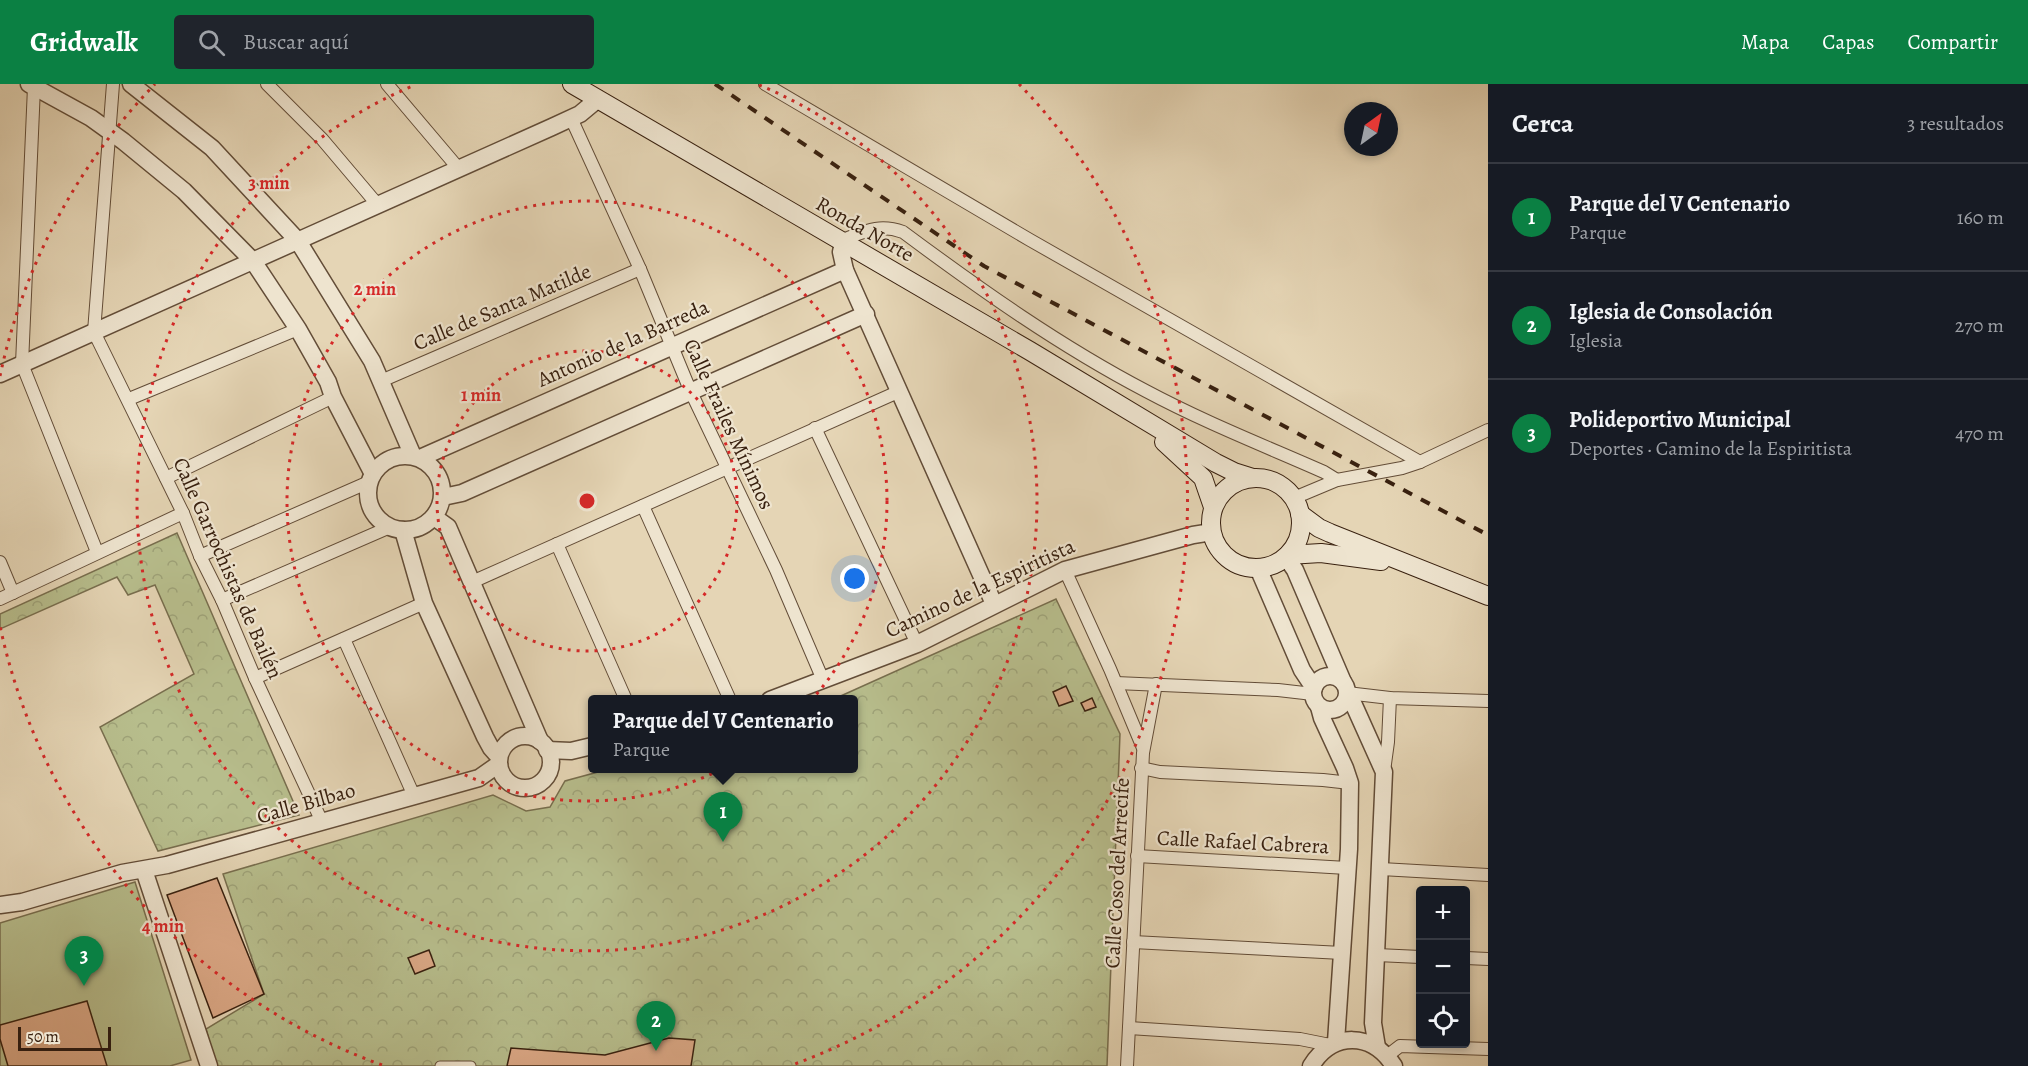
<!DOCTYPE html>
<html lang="es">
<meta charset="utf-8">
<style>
body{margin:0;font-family:Alegreya,serif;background:#20242c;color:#f1f3f6}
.controls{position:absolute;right:18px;bottom:18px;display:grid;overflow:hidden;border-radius:6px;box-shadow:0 3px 9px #0003}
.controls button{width:54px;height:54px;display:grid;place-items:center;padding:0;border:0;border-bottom:2px solid #363941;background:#171b24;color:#f1f3f6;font:30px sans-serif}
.compass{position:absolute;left:1344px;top:18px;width:54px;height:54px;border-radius:50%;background:#171b24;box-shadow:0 3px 9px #0003;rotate:33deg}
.scale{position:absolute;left:18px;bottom:15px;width:93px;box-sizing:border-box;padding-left:6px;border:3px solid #38200f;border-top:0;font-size:16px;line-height:21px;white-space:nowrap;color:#38200f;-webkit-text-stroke:4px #eee4cf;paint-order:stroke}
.you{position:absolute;left:855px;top:495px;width:21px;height:21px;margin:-15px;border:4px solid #fff;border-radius:50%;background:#1a73e8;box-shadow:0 0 0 9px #1a73e833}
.badge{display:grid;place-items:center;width:39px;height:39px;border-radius:50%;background:#0b8043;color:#fff;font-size:20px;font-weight:700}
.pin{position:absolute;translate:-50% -50px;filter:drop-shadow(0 2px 3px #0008)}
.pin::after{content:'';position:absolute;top:32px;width:21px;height:18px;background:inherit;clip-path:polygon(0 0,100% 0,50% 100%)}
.popup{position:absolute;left:588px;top:611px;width:270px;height:78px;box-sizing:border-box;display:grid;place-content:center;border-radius:6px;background:#171b24;filter:drop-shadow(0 2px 4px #0005);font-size:20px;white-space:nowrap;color:#9ea1a6}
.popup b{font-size:22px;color:#f1f3f6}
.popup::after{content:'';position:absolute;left:50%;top:100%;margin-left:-12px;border:12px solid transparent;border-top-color:#171b24}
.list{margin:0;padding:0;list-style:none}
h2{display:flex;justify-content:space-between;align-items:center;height:78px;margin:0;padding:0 24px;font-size:26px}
h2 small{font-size:20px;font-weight:400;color:#9ea1a6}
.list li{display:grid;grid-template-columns:39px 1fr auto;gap:18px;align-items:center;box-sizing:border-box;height:108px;padding:0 24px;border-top:2px solid #363941}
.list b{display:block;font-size:22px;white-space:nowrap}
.list p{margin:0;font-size:20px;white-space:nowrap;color:#9ea1a6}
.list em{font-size:20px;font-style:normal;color:#9ea1a6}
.icon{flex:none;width:33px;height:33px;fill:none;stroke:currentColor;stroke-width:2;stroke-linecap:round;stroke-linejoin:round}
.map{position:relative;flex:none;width:1488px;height:982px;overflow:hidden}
header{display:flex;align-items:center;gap:36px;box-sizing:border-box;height:84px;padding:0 30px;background:#0b8043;color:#fff}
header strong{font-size:28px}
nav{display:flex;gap:33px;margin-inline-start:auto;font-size:21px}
.search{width:420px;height:54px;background:#20242c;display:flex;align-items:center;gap:15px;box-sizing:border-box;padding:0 21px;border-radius:6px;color:#9ea1a6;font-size:22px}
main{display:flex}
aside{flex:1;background:#171b24}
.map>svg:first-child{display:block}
.green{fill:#b7bd8c;stroke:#786e4e;stroke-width:1.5}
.park{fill:url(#park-crowns);stroke:#786e4e;stroke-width:1.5}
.building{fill:#dba886;stroke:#38200f;stroke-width:1.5}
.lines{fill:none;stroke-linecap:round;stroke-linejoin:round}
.pedestrian-casing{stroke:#634d38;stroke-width:11}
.minor-casing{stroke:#634d38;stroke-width:14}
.tertiary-casing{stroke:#634d38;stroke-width:19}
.secondary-casing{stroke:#38200f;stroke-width:20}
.pedestrian{stroke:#eee4cf;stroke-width:9}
.minor{stroke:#eee4cf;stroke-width:12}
.tertiary{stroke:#eee4cf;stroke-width:16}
.secondary{stroke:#eee4cf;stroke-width:18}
.rail{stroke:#38200f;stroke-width:4;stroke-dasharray:10 10;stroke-linecap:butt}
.ring{fill:none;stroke:#d62828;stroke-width:3;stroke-dasharray:3 6}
.labels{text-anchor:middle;stroke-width:4.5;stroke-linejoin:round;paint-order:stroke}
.street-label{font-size:21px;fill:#38200f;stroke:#eee4cf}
.centre{fill:#d62828;stroke:#eee4cf;stroke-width:3}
.ring-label{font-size:18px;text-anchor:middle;font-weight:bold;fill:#d62828;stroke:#eee4cf;stroke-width:4.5;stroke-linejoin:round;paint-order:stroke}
</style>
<header>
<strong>Gridwalk</strong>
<div class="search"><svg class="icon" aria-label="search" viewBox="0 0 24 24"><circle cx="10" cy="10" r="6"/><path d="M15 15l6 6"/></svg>Buscar aquí</div>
<nav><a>Mapa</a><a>Capas</a><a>Compartir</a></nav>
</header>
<main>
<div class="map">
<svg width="1488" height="982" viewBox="0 0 1488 982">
<defs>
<pattern id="park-crowns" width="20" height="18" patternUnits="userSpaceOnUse" patternTransform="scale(1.5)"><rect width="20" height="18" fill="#b7bd8c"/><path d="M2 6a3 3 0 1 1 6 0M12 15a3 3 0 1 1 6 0" fill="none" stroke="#9ea278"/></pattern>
</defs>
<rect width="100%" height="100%" fill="#e5d5b5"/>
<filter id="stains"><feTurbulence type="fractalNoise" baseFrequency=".00333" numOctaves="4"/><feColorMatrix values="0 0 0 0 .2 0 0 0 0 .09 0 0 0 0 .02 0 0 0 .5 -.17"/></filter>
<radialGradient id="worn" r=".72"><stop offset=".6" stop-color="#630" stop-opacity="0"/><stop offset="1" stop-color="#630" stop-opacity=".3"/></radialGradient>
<path class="green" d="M135 798 191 976 170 982H0V839Z"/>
<g class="park">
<path d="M177 449 299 731 158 767 100 643 194 590 155 501 128 511 117 493 0 545V530Z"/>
<path d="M1056 515 1120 650 1107 982H216L206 945 264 910 223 790 493 711 526 727 550 723 565 697 609 685 854 684V616L834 615Z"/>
</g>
<g class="building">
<path d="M1066 602 1073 617 1059 622 1053 608Z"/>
<path d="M1092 614 1096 623 1085 627 1081 619Z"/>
<path d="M217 794 264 910 213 934 167 811Z"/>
<path d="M429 866 435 882 415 890 408 874Z"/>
<path d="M87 917 107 982H8L0 955V941Z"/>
<path d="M669 954 695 956 691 982H507L511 964 605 971Z"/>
</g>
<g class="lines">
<defs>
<path id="pedestrian" d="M440 982H471"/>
<g id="minor">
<path d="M113 0 94 248 183 429 200 472 222 516 255 594 322 738"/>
<path d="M267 0 322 55 377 120"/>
<path d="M387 0 459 85"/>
<path d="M765 0 1030 156 1420 378"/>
<path d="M34 3 22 280 97 468"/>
<path d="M571 34 640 185 690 306 776 486 823 596"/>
<path d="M840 157C864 148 878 139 903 148 981 206 1060 262 1146 307 1204 338 1265 362 1324 388L1337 396"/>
<path d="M381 297 640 185"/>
<path d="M129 315 298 245"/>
<path d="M815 344 917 560"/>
<path d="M166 394 333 313"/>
<path d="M1294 414 1337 396 1402 384 1420 378 1488 346"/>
<path d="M643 422 730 616"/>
<path d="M557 460 626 616"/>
<path d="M200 472 369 398"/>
<path d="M0 478 13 509"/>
<path d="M1065 486 1110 585 1143 664"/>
<path d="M472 498 900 307"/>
<path d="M0 515 183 429"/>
<path d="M222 516 390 443"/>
<path d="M344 555 414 712"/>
<path d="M255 594 424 519"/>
<path d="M1116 599 1278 606 1313 610"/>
<path d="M1347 609 1390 614 1488 617"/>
<path d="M1141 684 1160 688 1323 696 1350 699"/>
<path d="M1384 687 1388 658 1390 614"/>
<path d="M1137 772 1347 784"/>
<path d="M1381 785 1488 791"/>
<path d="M1133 858 1342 869"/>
<path d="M1377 871 1420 873"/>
<path d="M1466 874 1488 875"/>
<path d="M1129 944 1300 955 1330 961"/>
<path d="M1387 972 1400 962 1488 965"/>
<path d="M1127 982 1143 669 1156 600"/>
</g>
<g id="tertiary">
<path d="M29 0 91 34 123 57 184 107 253 177 298 245 328 298 333 313 373 390"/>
<path d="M131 0 212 64 298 157 372 277 413 372"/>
<path d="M843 159 841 168 845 186 994 520"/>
<path d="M0 290 552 43 580 30 598 15"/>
<circle cx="405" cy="409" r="37"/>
<path d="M420 374 845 186"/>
<path d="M443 413 462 409 866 230"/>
<path d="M434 433 448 443 540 657"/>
<path d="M403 446 424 519 485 653 491 664 499 673"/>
<path d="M1286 473 1295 486 1343 598"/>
<path d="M1258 484 1302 586 1314 604"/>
<circle cx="1330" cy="609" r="17"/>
<path d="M1347 614 1353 619 1384 688 1373 939 1377 963"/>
<path d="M770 616 917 560 1065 486 1193 451 1212 448"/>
<path d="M1319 623 1322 634 1345 684 1350 699 1349 765 1336 958"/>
<circle cx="525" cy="678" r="26"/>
<path d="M547 666 571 667 592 662"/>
<path d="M144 786 209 982"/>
<path d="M0 821 22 818 122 789 167 781 479 694 499 680"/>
<path d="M1311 982C1333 947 1372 948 1394 982"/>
</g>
<g id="secondary">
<path d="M572 0 1030 267 1216 379 1234 388 1253 394"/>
<path d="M1164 358 1203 394 1213 423"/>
<circle cx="1256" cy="439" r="45"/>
<path d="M1300 430 1319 444 1330 449 1488 512"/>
<path d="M1288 471 1321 469 1381 477"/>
</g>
</defs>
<use href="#pedestrian" class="pedestrian-casing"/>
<use href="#minor" class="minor-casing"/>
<use href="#tertiary" class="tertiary-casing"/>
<use href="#secondary" class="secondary-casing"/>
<use href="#pedestrian" class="pedestrian"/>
<use href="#minor" class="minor"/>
<use href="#tertiary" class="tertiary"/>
<use href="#secondary" class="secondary"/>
<path class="rail" d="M715 0 984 182 1488 451"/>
</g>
<g class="ring">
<circle cx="587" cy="417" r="150"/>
<circle cx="587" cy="417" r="300"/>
<path d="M759 1A450 450 0 1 1 415 1"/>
<path d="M382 981A600 600 0 0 1 0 542M0 292A600 600 0 0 1 155 0M1019 0A600 600 0 0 1 792 981"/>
</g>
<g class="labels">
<g class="street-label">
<text transform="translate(865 145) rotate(30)" y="7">Ronda Norte</text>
<text transform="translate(502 223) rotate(-23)" y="7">Calle de Santa Matilde</text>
<text transform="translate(623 259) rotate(-24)" y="7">Antonio de la Barreda</text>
<text transform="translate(729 340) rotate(65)" y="7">Calle Frailes Mínimos</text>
<text transform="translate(228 484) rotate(66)" y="7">Calle Garrochistas de Bailén</text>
<text transform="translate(980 504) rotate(-25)" y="7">Camino de la Espiritista</text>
<text transform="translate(306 719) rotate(-16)" y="7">Calle Bilbao</text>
<text transform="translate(1243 758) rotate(3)" y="7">Calle Rafael Cabrera</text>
<text transform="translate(1117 789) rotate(-87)" y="7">Calle Coso del Arrecife</text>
</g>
</g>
<circle cx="587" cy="417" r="9" class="centre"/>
<g class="ring-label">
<text x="269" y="105">3 min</text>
<text x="375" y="211">2 min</text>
<text x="481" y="317">1 min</text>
<text x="163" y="848">4 min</text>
</g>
<rect width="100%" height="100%" filter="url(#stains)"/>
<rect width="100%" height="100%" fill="url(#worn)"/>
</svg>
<div class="controls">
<button>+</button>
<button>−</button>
<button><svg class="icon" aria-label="locate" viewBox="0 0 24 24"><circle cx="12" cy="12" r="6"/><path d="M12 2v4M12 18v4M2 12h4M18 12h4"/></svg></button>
</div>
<svg class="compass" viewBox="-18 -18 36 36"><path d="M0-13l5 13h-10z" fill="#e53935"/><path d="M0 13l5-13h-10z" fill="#9ea1a6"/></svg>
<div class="scale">50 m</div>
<div class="you"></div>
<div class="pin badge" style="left:723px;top:758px">1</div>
<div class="popup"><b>Parque del V Centenario</b>Parque</div>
<div class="pin badge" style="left:656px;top:967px">2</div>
<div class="pin badge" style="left:84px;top:902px">3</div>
</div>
<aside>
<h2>Cerca<small>3 resultados</small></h2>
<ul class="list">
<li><span class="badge">1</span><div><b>Parque del V Centenario</b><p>Parque</p></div><em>160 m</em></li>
<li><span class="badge">2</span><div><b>Iglesia de Consolación</b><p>Iglesia</p></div><em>270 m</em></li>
<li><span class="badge">3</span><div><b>Polideportivo Municipal</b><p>Deportes · Camino de la Espiritista</p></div><em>470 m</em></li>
</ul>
</aside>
</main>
